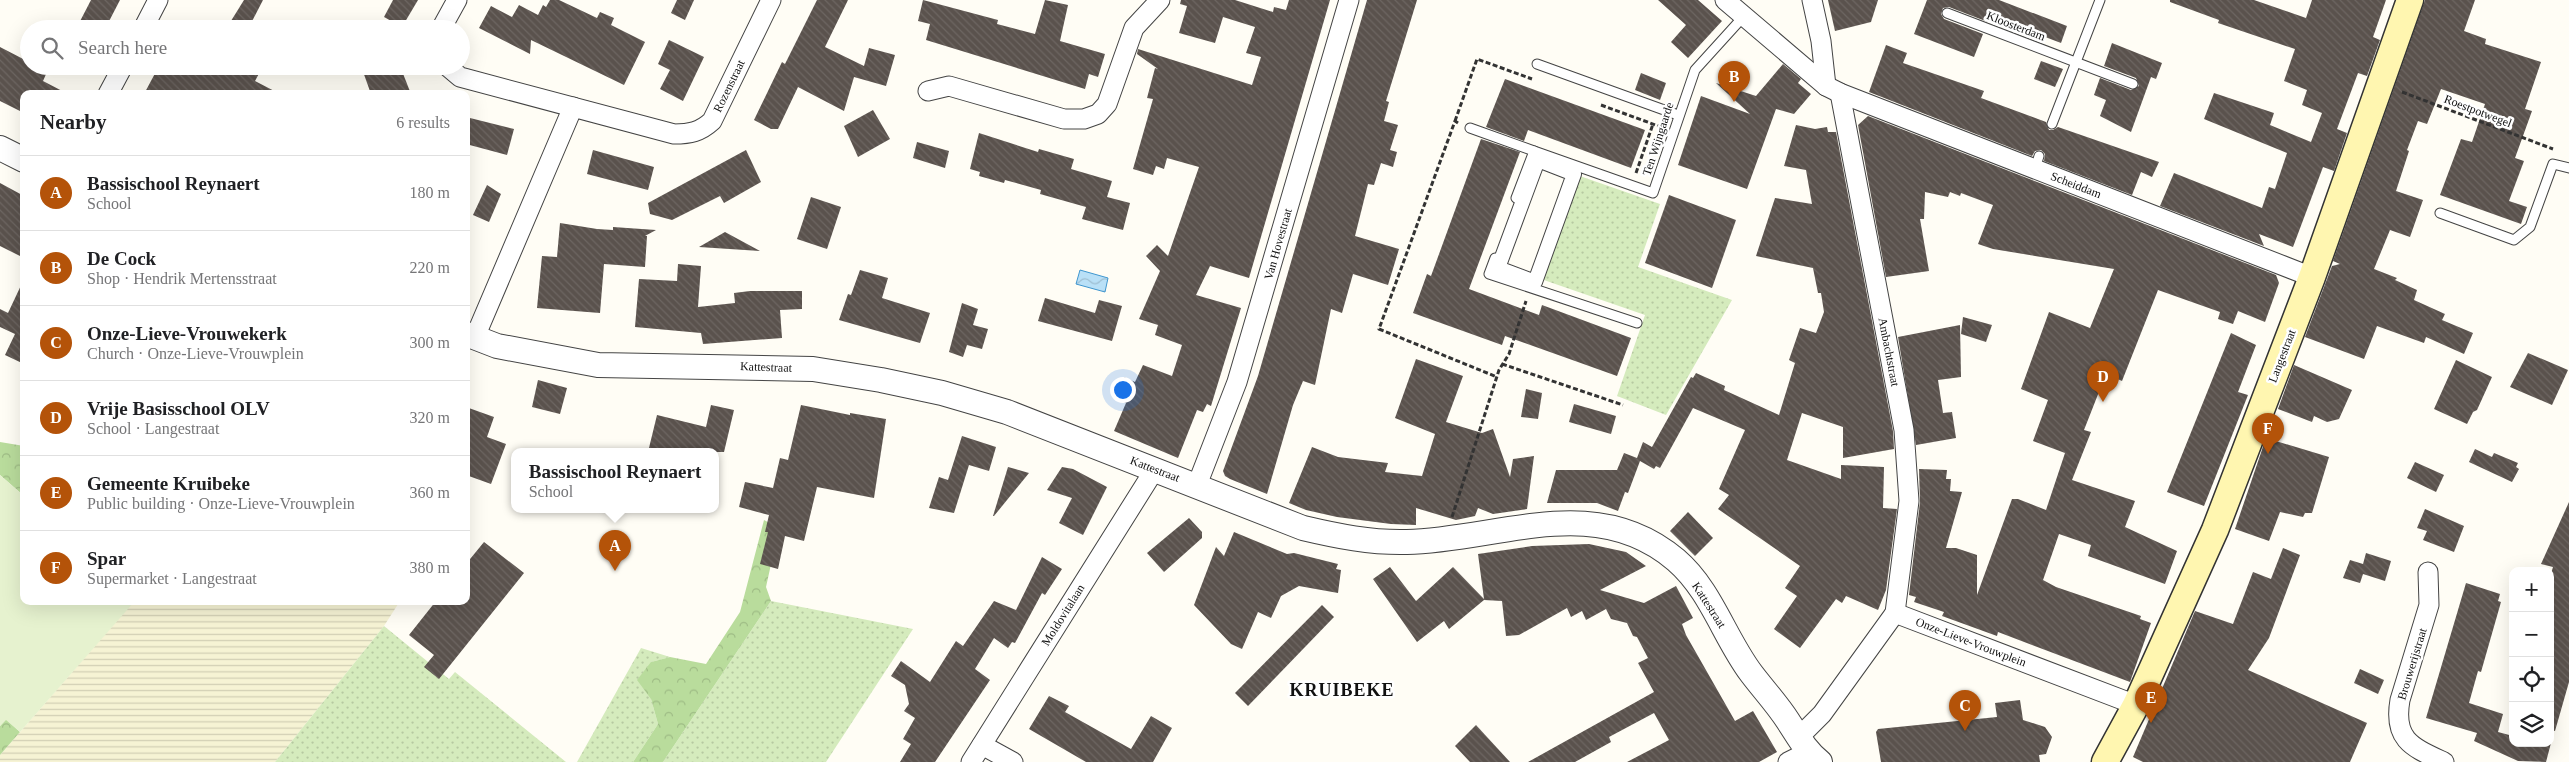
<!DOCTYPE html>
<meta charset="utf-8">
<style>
body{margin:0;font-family:Georgia,serif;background:#f2f2f2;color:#202124}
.controls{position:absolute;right:15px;bottom:15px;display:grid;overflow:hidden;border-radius:10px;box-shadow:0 5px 20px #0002}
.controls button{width:45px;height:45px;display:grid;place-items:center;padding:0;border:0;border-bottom:1px solid #e0e0e0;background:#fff;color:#202124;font:25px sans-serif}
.you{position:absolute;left:1122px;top:389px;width:18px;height:18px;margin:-12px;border:4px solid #fff;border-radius:50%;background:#1a73e8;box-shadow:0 0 0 8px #1a73e833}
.badge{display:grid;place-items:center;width:32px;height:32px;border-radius:50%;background:#b45309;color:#fff;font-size:16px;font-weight:700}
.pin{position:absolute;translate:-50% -41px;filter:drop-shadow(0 1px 2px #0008)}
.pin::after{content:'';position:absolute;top:26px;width:18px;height:15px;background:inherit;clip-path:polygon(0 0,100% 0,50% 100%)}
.popup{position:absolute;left:511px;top:448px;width:208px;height:65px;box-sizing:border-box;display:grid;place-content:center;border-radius:10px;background:#fff;filter:drop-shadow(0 1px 4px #0005);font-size:16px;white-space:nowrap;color:#757577}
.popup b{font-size:19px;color:#202124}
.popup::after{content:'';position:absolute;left:50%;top:100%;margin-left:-10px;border:10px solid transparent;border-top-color:#fff}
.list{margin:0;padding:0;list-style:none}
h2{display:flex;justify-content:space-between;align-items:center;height:65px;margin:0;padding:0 20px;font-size:21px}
h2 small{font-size:16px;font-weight:400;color:#757577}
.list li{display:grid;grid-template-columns:32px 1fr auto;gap:15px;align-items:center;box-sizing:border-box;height:75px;padding:0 20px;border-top:1px solid #e0e0e0}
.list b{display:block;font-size:19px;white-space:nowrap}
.list p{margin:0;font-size:16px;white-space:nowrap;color:#757577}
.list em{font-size:16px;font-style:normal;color:#757577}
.icon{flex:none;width:28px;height:28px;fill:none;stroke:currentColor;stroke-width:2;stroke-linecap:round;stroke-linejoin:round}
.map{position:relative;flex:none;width:2569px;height:762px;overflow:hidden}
.search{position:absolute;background:#fff;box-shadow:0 5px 20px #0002;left:20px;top:20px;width:450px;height:55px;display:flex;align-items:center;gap:12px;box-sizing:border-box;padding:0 18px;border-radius:28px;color:#757577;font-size:19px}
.panel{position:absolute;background:#fff;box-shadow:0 5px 20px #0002;left:20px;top:90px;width:450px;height:515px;border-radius:10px}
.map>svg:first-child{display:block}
.farmland{fill:url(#farmland-rules)}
.green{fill:url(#green-dots)}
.forest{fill:url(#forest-crowns)}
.pitch{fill:#e6f2cf}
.water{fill:url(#water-waves);stroke:#3f96cf}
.building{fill:url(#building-back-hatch)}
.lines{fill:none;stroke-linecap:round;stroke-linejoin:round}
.service-casing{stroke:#444;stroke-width:11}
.pedestrian-casing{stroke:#444;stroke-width:16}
.minor-casing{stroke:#444;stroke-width:21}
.tertiary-casing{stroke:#444;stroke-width:26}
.secondary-casing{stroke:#333;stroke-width:29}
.path{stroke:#333;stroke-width:3;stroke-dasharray:5 2.5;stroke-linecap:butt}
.service{stroke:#fff;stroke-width:9}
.pedestrian{stroke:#fff;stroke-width:14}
.minor{stroke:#fff;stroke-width:19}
.tertiary{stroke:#fff;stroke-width:24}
.secondary{stroke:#fff6b0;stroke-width:26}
.labels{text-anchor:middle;stroke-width:5;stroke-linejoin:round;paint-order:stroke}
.street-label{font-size:12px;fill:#111;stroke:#fff}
.district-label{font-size:18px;font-weight:bold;letter-spacing:1px;fill:#111;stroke:#fff}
</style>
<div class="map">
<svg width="2569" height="762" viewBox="0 0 2569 762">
<defs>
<pattern id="farmland-rules" width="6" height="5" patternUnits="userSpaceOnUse" patternTransform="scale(1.25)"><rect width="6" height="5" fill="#f6f3d4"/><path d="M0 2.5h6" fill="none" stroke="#d2cfb5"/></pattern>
<pattern id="green-dots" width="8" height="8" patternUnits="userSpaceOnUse" patternTransform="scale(1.25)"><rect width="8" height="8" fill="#d5ebbd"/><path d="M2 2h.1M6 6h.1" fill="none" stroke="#b6c8a1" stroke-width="1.8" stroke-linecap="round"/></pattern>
<pattern id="forest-crowns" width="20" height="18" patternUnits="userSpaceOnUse" patternTransform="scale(1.25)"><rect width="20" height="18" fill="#b9dc9c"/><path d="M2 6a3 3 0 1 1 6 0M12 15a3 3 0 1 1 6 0" fill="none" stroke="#9ebc85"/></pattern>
<pattern id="water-waves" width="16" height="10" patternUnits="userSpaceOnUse" patternTransform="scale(1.25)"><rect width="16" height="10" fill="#b9e0f7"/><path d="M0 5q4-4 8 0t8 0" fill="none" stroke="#9ebfd3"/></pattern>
<pattern id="building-back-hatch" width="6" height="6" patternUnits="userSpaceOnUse" patternTransform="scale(1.25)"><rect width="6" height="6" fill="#5a524d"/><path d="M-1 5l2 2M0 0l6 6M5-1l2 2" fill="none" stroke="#6d6662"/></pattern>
</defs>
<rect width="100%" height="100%" fill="#fffdf5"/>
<path class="farmland" d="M134 601H400L384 626 275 762H0V755Z"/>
<g class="green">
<path d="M1574 174 1660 204 1638 267 1732 300 1666 415 1617 396 1645 315 1538 278Z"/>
<path d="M771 601 913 629 826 762H663Z"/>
<path d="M384 626 449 679 455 672 566 762H275Z"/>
<path d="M641 648 670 657 651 662V699L658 724 633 762H577Z"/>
</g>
<g class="forest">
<path d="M0 442 24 446V496L0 475Z"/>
<path d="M764 520 779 528 766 587 771 601 663 762H633L658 724 651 699 637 680 651 662 670 657 706 664 740 612Z"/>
<path d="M6 719 20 732 0 755V726Z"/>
</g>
<path class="pitch" d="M0 475 24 496V601L134 602 20 732 6 720 0 726Z"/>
<path class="water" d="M1080 270 1108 278 1105 292 1076 284Z"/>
<g class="building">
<path d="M91 0H120L105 29H76Z"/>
<path d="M244 0H263L248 29H226Z"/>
<path d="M393 0H418L402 27 384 17Z"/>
<path d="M550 0H559L597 18 600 12 614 18 611 25 645 42 624 85 531 40 530 54 479 28 491 6 512 17 519 5 538 15 543 5 546 7Z"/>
<path d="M677 0H694L685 20 671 13Z"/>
<path d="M817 0H848L825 47 864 66 869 48 895 55 886 86 854 77 844 111 798 87 778 129H771L754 120 782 62 785 64Z"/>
<path d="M923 0 998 20 997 24 1035 34 1045 0 1068 5 1060 41 1105 54 1098 77 1089 74 1085 89 926 40 930 24 918 21Z"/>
<path d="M1181 0H1235L1273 12 1274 7 1286 10 1289 0H1330L1249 278 1210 266 1196 295 1241 308 1211 406 1207 404 1203 412 1197 410 1178 458 1114 431 1126 403 1115 399 1124 377 1135 382 1143 365 1172 376 1182 345 1155 335 1158 325 1139 319 1160 271 1146 256 1157 245 1168 256 1199 167 1167 158 1164 169 1156 166 1153 175 1133 169 1153 99 1147 98 1155 68 1158 69 1137 54 1138 49 1252 85 1261 57 1246 53 1255 27 1223 17 1215 43 1179 33 1187 6 1180 4Z"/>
<path d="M1367 0H1417L1386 101 1389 102 1384 121 1398 125 1390 150 1397 152 1393 167 1381 163 1374 185 1368 184 1355 236 1399 249 1388 285 1353 274 1342 313 1331 309 1315 385 1303 381 1293 405 1267 494 1230 479 1225 476 1223 471 1258 376Z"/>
<path d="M1658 0H1698L1722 21 1688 58 1671 42 1686 25Z"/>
<path d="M1828 0H1878L1871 22 1835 31Z"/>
<path d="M1927 0H1999L2067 26 2061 43 1990 16 1988 22 1949 7 1943 8 1941 14 1944 19 1983 34 1974 57 1914 34Z"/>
<path d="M2170 0H2254L2306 18 2312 0H2386L2373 37 2380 40 2367 76 2358 73 2337 129 2347 133 2334 171 2323 167 2293 247 2259 234 2264 246 2160 206 2174 173 2262 208 2269 187 2275 189 2287 153 2204 119 2214 93 2274 113 2270 125 2311 142 2322 113 2302 105 2307 90 2284 81 2295 49 2218 23 2219 20 2170 2Z"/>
<path d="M2425 0H2475L2464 31 2486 39 2485 44 2541 62 2525 109 2532 111 2515 158 2524 161 2509 201 2527 207 2521 224 2440 195 2461 139 2472 142 2485 104 2441 89 2427 124 2418 121 2407 150 2409 151 2396 191 2423 200 2410 237 2390 230 2374 269 2397 278 2395 280 2417 290 2414 300 2445 314 2442 320 2473 333 2464 354 2426 337 2424 343 2377 326 2364 359 2305 337 2332 266 2340 264 2333 261Z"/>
<path d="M669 40 704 57 683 101 660 89 670 70 658 64Z"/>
<path d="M2112 43 2162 63 2156 79 2151 77 2131 132 2100 116 2106 100 2094 95 2100 78 2131 90 2139 86 2136 78 2104 66Z"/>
<path d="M1886 45 1907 53 1903 63 1984 91 1981 98 2046 122 2049 130H2053L2058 127 2159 162 2152 177 2141 172 2132 195 2044 161 2045 154 2041 150 2035 151 2032 156 1869 92Z"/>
<path d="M0 47 29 62V66H37L47 72 43 81 68 94H24V113L0 101Z"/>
<path d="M2041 61 2063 69 2055 87 2034 79Z"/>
<path d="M1783 64 1801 79 1798 83 1811 94 1794 114 1776 109 1747 189 1678 165 1701 96 1750 114 1716 83 1756 96Z"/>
<path d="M159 66H263L255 81 280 94H144Z"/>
<path d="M361 66H400L411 94H371Z"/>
<path d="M1641 73 1666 83 1660 100 1635 90Z"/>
<path d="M1505 79 1645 130 1631 168 1528 130 1524 141 1486 127Z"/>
<path d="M873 110 890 139 858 157 844 126Z"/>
<path d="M1868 116 2276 275 2279 283 2265 322 2238 311 2233 324 2218 319 2220 312 2158 290 2122 381 2106 374 2084 430 2091 432 2072 480 2135 501 2125 527 2177 551 2165 584 2088 556 2091 545 2059 534 2043 580 2056 587 2141 616 2140 619 2151 623 2130 682 1998 632 1997 636 1942 616 1944 612 1914 602 1916 597 1909 595 1920 502 1919 469 1947 470 1946 479H1951L1950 491 1962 492 1946 548H1956L1977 555V595L2012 499H2018L2046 510 2065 453 2033 441 2048 400 2021 389 2049 312 2090 328 2114 269 1993 249 1978 244 1993 205 1961 193 1960 196 1950 192 1948 197 1925 192 1924 219H1920L1929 271 1886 277 1858 125Z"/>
<path d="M466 117 514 129 507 155 466 144Z"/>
<path d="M1796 125 1815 129 1827 127 1828 132H1836L1893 431 1894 449 1843 458V427L1802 413 1787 460 1841 479V465L1884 467 1883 508 1897 509 1886 590 1878 610 1846 596 1842 603 1836 599 1800 648 1774 629 1797 596 1785 588 1800 566 1718 509 1729 495 1719 489 1745 430 1693 408 1660 468 1656 466 1654 469 1640 461 1628 493 1625 492 1618 511 1597 503H1547L1556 470H1617L1624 453 1637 458 1643 442 1652 447 1691 377 1693 378 1696 373 1725 386 1724 390 1779 415 1795 363 1789 360 1800 328 1816 333 1824 312 1821 293H1818L1813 268 1756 256 1775 198 1812 204 1806 170 1784 166Z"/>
<path d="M979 133 1038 152 1039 149 1074 159 1071 169 1112 181 1107 197 1130 203 1123 230 1082 219 1086 207 1040 194 1041 190 1005 180 1004 183 979 176 980 172 970 169Z"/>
<path d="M1481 139 1520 152 1469 289 1539 315 1542 305 1631 338 1617 376 1505 336 1502 345 1413 313 1427 274 1431 276Z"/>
<path d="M917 142 949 151 945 168 913 158Z"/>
<path d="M593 150 654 167 648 190 587 174Z"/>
<path d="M746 150 761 182 724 203 720 196 672 220 650 214 648 203Z"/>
<path d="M0 183 24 196V258L0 246Z"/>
<path d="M487 185 501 194 489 222 473 215Z"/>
<path d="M1669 195 1736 220 1712 288 1645 263Z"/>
<path d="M811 197 841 207 827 249 797 239Z"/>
<path d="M560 223 597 229 613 230V227L656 230 645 236H647L645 267 604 264 600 313 537 308 542 256 557 257Z"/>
<path d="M725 232 760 251 699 247Z"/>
<path d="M678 264 701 266 698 307 735 303 734 293 750 291H802V309L780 310 782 338 703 344 701 333 635 327 639 279 677 281Z"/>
<path d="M860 270 888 278 882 298 930 313 920 343 839 320 848 294 851 295Z"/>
<path d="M24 279V364L5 355 15 334 0 327V309L8 313Z"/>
<path d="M1045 298 1095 313 1099 300 1122 306 1112 341 1038 321Z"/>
<path d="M962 303 978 309 973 325 988 329 982 349 967 345 963 357 949 352Z"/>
<path d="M1963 317 1992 325 1986 342 1961 334Z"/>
<path d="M1960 325 1961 377 1938 380 1943 413 1952 412 1956 438 1916 445 1898 337Z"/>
<path d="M2231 333 2256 345 2238 392 2248 395 2204 506 2167 492Z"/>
<path d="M2528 353 2568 370 2552 405 2510 387Z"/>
<path d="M1416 359 1463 376 1446 422 1482 433 1493 429 1510 477 1513 459 1534 456 1527 509 1493 514 1478 508 1475 516 1456 520 1416 508V525L1391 524 1337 517 1306 510 1289 503 1312 447 1338 457 1388 463 1385 472 1422 476 1435 434 1395 418Z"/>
<path d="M2456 360 2492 377 2477 410 2473 412 2467 424 2434 409Z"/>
<path d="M2294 365 2352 390 2339 419 2327 422 2314 416 2312 422 2278 409Z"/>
<path d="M538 380 567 388 560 414 532 407Z"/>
<path d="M1526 389 1542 393 1538 419 1521 417Z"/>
<path d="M1574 404 1616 416 1611 434 1569 422Z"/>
<path d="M711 405 734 410 724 452H648L657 415 706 427Z"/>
<path d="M801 405 850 415V413L886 419 874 498 817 487 804 541 785 536 778 569 760 564 768 532H765L769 515 739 507 745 482 773 488 780 458 788 460Z"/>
<path d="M466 407 494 417 487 437 506 444 491 484 466 475Z"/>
<path d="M962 436 996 447 989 471 969 465 954 513 929 508 939 477 948 480Z"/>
<path d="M2266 438 2329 457 2312 513H2305L2303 517 2280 512 2269 541 2235 529Z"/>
<path d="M2475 449 2492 457 2494 453 2518 463 2516 467 2519 469 2512 482 2469 462Z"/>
<path d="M2415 462 2444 475 2436 492 2407 478Z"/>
<path d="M1008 467 1029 473 994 516H993Z"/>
<path d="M1062 467 1073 469 1107 487 1083 535 1059 523 1072 498 1047 490Z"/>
<path d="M2569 502V682L2555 731 2550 730V577L2553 567 2541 564Z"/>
<path d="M2425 509 2464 526 2454 552 2423 540 2427 531 2417 528Z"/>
<path d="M1688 512 1713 538 1695 556 1670 531Z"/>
<path d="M1189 518 1202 532V538L1164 572 1147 553Z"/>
<path d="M1234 532 1287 554 1294 553 1338 564 1336 569 1341 570 1338 593 1299 586 1281 596 1271 618 1258 612 1242 649 1231 644 1194 605 1216 547 1224 556Z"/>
<path d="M484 542 524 573 439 679 424 667 434 655 409 635 436 601H466V564Z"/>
<path d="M1589 544 1626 552 1646 566 1600 590 1644 603 1676 586 1693 618 1682 624 1686 635 1735 721 1753 711 1777 752 1759 762H1627L1669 740 1654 713 1609 737 1611 742 1575 762H1528L1654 692 1638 663 1648 658 1637 637 1633 636 1627 623 1611 619 1606 609 1586 620 1582 611 1571 617 1567 608 1519 635 1506 636 1502 601 1484 600 1449 629 1444 621 1417 642 1373 579 1390 567 1416 601 1453 567 1484 599 1478 554 1532 546Z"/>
<path d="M2283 548 2300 555 2269 638 2248 670 2367 723 2350 762H2143L2133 757 2195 611 2233 624 2253 572 2271 579Z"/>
<path d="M2366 553 2391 561 2385 581 2363 574 2360 583 2343 578 2350 560 2363 564Z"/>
<path d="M1042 557 1062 569 1045 595 1042 593 1015 643 1012 642 1008 648 994 638 975 669 990 680 935 762H900L911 744 903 739 915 718 904 711 909 704 905 685 891 676 901 661 930 682 956 641 963 646 994 601 1016 610Z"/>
<path d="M2466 583 2500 594 2498 601 2501 602 2481 672 2478 671 2469 703 2503 714 2498 732 2513 736V743H2551L2546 762 2518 761 2474 741 2477 733 2426 718Z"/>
<path d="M1322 605 1334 617 1248 706 1235 693Z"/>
<path d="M2360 669 2384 680 2378 694 2354 683Z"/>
<path d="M1049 696 1069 706 1065 712 1131 749 1151 716 1172 728 1153 762H1086L1029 729Z"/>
<path d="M2020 700 2023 720 2045 727 2052 737 2046 754 2039 755 2040 762H1881L1876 732 1878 729 1997 717 1995 703Z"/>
<path d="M1476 725 1510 762H1470L1455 746Z"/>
</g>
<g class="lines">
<defs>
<g id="service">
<path d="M1947 13 2133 84"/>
<path d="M1537 64 1678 115"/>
<path d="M2052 124 2100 0"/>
<path d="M1470 128 1534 151"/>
<path d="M2035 169 2039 156"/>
<path d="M1516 198 1534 151 1653 193 1695 70 1744 16"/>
<path d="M2440 213 2514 240 2530 227 2553 164 2569 168"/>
<path d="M1495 258 1489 274 1637 323"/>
</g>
<path id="pedestrian" d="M1538 160 1574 174 1535 282 1498 268Z"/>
<g id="minor">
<path d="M1725 0 1826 86 1840 93 2312 277"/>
<path d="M1812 0 1821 41 1826 86"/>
<path d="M143 29 158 0"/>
<path d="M441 29 457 0"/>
<path d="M447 66 460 77 674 134C690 134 700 132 712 121L771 0"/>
<path d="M928 91 949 86 1064 119H1084L1098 114 1107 104 1134 28 1160 0"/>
<path d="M1840 93 1904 430 1909 501 1895 613"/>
<path d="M108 94 123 66"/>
<path d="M475 337 573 107"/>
<path d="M1197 485 1237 382 1349 0"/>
<path d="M2428 572 2429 605 2400 700C2393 740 2412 747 2444 762"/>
<path d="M1895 613 2136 705"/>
<path d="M1798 738 1822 714 1895 613"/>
<path d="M982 745 1013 762"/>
<path d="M971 762 1155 469"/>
<path d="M1788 762 1808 752"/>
</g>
<g id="tertiary">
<path d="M0 148 24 160"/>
<path d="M466 334 497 346 598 365 813 369 881 380 942 393 1007 412 1303 528C1337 536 1371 543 1407 542 1499 540 1595 491 1676 560 1711 590 1724 637 1751 673 1763 689 1777 704 1788 721 1798 736 1805 750 1820 762"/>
</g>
<path id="secondary" d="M2105 762 2136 705 2215 530 2312 277 2410 0"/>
</defs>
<use href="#service" class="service-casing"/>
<use href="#pedestrian" class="pedestrian-casing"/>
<use href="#minor" class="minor-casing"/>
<use href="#tertiary" class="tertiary-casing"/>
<use href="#secondary" class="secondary-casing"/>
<g class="path">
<path d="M2402 92 2553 149"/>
<path d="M1601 105 1661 127"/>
<path d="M1455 121 1477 59 1532 79"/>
<path d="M1458 123 1455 121 1379 329 1497 377"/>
<path d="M1636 173 1653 124"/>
<path d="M1502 364 1623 405"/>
<path d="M1452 517 1499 370 1509 354 1526 301"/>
</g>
<use href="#service" class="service"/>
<use href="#pedestrian" class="pedestrian"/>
<use href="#minor" class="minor"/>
<use href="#tertiary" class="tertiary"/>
<use href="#secondary" class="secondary"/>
</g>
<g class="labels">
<g class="street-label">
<text transform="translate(2016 26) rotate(21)" y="4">Kloosterdam</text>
<text transform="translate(729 86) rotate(-64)" y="4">Rozenstraat</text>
<text transform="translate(2478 111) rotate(21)" y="4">Roestpotwegel</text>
<text transform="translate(1658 139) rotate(-72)" y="4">Ten Wijngaarde</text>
<text transform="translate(2076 185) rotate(21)" y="4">Scheiddam</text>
<text transform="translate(1278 244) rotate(-74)" y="4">Van Hovestraat</text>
<text transform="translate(1889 352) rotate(79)" y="4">Ambachtstraat</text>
<text transform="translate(2282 356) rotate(-69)" y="4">Langestraat</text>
<text transform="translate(766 367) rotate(2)" y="4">Kattestraat</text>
<text transform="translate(1155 469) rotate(21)" y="4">Kattestraat</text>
<text transform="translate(1709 605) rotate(57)" y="4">Kattestraat</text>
<text transform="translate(1063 615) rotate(-58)" y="4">Moldovitalaan</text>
<text transform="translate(1971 642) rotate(21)" y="4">Onze-Lieve-Vrouwplein</text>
<text transform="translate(2412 664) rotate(-73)" y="4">Brouwerijstraat</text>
</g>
<g class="district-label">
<text x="1342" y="696">KRUIBEKE</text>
</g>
</g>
</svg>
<div class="controls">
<button>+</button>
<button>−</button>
<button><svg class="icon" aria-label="locate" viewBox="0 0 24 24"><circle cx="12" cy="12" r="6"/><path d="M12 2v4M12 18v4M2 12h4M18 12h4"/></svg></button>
<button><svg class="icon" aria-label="layers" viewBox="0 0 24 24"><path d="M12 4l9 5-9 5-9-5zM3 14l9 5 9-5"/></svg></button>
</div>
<div class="you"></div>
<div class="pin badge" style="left:615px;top:571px">A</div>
<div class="popup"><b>Bassischool Reynaert</b>School</div>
<div class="pin badge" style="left:1734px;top:102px">B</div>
<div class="pin badge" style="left:1965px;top:731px">C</div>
<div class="pin badge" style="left:2103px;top:402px">D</div>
<div class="pin badge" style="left:2151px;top:723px">E</div>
<div class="pin badge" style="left:2268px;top:454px">F</div>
<div class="search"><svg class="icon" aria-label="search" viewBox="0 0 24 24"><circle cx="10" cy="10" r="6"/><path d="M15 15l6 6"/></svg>Search here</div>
<section class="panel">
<h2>Nearby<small>6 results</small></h2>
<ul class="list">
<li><span class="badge">A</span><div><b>Bassischool Reynaert</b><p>School</p></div><em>180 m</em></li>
<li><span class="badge">B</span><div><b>De Cock</b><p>Shop · Hendrik Mertensstraat</p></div><em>220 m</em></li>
<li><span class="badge">C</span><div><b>Onze-Lieve-Vrouwekerk</b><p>Church · Onze-Lieve-Vrouwplein</p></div><em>300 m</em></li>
<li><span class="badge">D</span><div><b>Vrije Basisschool OLV</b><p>School · Langestraat</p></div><em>320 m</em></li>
<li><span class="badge">E</span><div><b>Gemeente Kruibeke</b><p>Public building · Onze-Lieve-Vrouwplein</p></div><em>360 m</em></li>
<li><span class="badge">F</span><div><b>Spar</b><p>Supermarket · Langestraat</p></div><em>380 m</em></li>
</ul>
</section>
</div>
